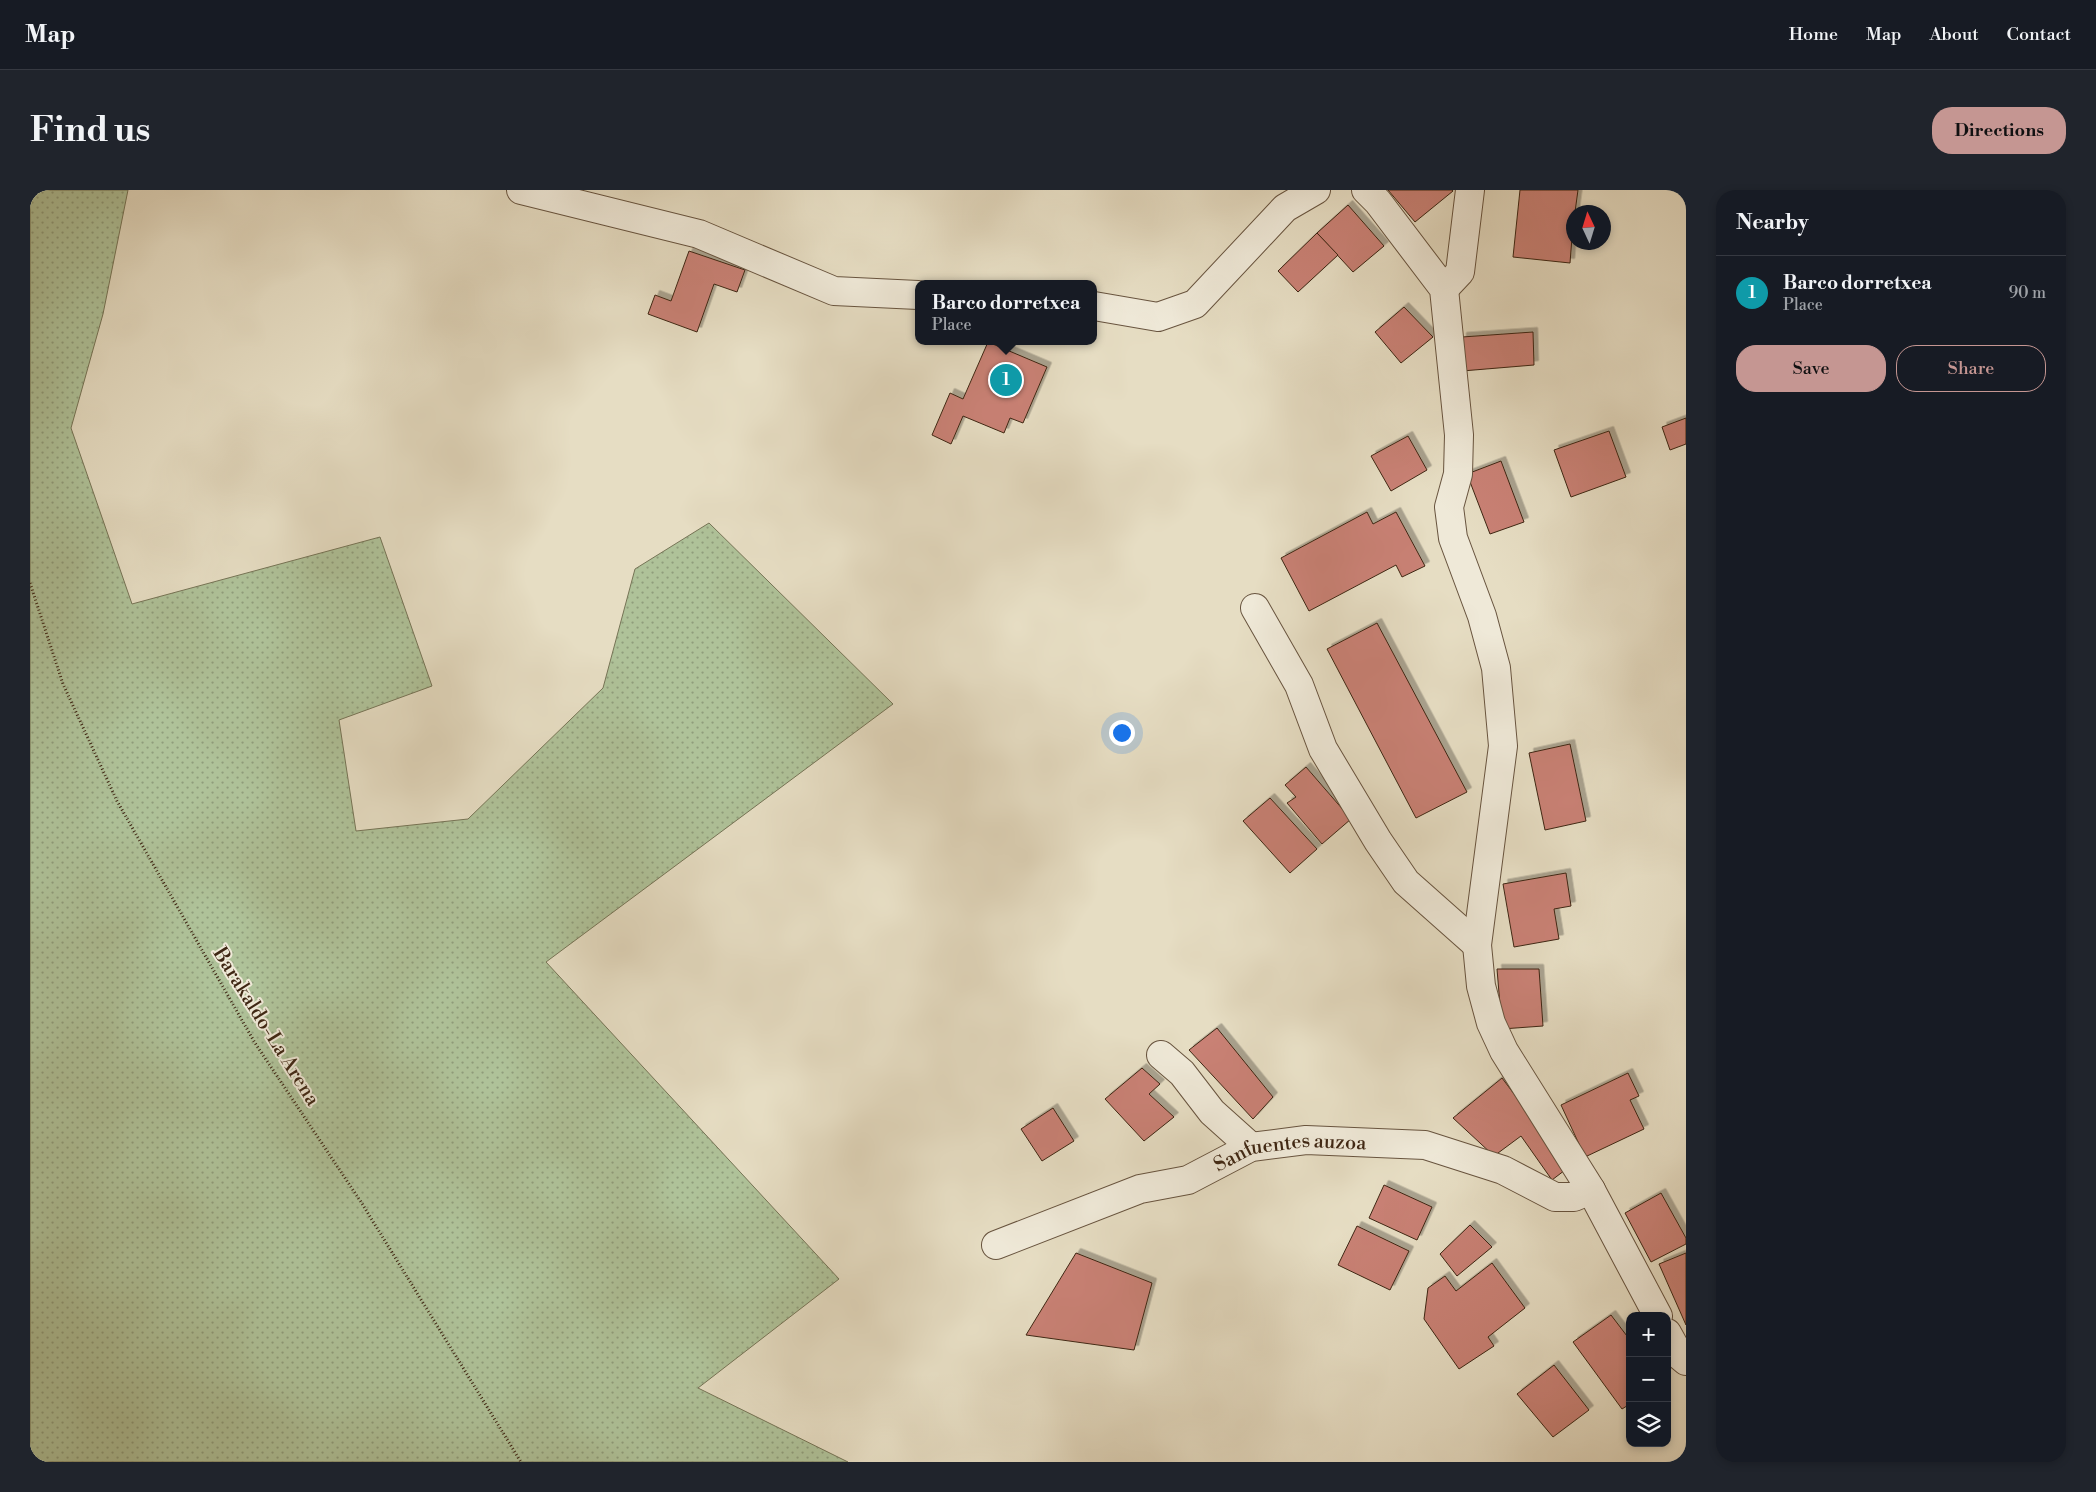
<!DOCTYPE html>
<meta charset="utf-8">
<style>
body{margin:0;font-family:"Libre Bodoni",serif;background:#20242c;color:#f1f3f6}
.controls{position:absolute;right:15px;bottom:15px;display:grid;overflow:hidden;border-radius:10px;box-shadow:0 2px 8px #0003}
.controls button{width:45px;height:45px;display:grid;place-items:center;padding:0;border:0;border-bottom:1px solid #363941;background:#171b24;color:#f1f3f6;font:25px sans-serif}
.compass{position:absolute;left:1536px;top:15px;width:45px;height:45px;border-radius:50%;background:#171b24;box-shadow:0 2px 8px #0003;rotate:356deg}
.you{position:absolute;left:1091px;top:542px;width:18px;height:18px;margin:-12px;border:4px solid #fff;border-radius:50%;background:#1a73e8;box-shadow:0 0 0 8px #1a73e833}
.badge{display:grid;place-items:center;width:32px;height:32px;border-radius:50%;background:#c59692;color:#fff;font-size:16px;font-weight:700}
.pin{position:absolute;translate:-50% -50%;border:2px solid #fff;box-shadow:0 1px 5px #0006}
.popup{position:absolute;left:885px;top:90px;width:182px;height:65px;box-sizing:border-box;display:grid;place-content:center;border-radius:10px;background:#171b24;filter:drop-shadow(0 1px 4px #0005);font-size:16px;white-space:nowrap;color:#9ea1a6}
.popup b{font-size:19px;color:#f1f3f6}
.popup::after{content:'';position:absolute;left:50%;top:100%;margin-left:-10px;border:10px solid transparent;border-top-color:#171b24}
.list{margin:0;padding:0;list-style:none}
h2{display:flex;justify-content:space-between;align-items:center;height:65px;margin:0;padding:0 20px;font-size:21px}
h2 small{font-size:16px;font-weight:400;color:#9ea1a6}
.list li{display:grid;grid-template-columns:32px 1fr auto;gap:15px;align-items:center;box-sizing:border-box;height:75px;padding:0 20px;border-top:1px solid #363941}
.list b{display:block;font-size:19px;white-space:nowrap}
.list p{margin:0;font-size:16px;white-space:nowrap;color:#9ea1a6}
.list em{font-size:16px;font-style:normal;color:#9ea1a6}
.actions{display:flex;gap:10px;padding:15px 20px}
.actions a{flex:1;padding:11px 0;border:1px solid #c59692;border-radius:20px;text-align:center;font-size:18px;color:#c59692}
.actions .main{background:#c59692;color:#111}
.icon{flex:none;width:28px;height:28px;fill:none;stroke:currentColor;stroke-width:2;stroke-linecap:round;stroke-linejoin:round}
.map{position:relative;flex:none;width:1656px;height:1272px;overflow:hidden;border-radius:20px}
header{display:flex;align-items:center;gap:30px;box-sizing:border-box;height:70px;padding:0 25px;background:#171b24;border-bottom:1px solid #363941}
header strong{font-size:24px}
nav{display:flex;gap:28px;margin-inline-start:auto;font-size:18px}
.intro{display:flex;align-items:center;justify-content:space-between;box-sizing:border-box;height:120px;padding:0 30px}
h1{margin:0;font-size:35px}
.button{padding:12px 22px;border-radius:20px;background:#c59692;color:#111;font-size:18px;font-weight:700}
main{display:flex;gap:30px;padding:0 30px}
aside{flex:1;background:#171b24;border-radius:20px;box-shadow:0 2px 8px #0003}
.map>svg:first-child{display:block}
.grass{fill:url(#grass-dots);stroke:#767456}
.building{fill:#c98174;stroke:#3e2613;filter:url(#shadow)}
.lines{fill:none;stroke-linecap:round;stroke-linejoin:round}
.minor-casing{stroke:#68543f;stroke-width:30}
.path{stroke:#3e2613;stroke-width:3;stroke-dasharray:1 2.5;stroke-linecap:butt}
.minor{stroke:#efe9d8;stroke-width:28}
.labels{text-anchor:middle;stroke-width:4;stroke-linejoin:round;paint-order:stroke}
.street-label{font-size:20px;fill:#3e2613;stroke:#efe9d8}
</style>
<header>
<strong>Map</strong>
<nav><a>Home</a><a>Map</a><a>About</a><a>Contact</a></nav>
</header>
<div class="intro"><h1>Find us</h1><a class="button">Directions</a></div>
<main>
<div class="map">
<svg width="1656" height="1272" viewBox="0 0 1656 1272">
<defs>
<pattern id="grass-dots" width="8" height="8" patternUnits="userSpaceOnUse" patternTransform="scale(1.25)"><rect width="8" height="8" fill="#afc299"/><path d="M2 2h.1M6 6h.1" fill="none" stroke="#909d7c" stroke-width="1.8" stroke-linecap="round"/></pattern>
<filter id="shadow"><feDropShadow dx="4.5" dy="-4.5" stdDeviation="0" flood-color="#0004"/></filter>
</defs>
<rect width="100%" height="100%" fill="#e6ddc3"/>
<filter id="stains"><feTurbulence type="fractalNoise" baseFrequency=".004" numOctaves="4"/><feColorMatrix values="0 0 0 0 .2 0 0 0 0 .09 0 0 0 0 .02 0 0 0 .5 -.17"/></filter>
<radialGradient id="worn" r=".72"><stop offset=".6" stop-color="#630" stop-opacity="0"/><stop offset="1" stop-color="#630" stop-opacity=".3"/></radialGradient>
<path class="grass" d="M0 0H98L73 124 41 238 102 414 350 347 402 496 309 530 326 641 438 629 573 498 605 379 679 333 863 514 516 772 809 1089 668 1198 818 1272H0Z"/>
<g class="building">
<path d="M1358 0H1422L1423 1 1385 32Z"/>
<path d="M1490 0H1548L1545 22H1544L1540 73 1483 67Z"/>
<path d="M1318 15 1354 56 1323 82 1287 43Z"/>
<path d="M1287 43 1308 65 1268 102 1248 81Z"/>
<path d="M659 61 715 80 707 102 684 94 667 142 618 124 625 105 641 111Z"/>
<path d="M1374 117 1403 147 1371 173 1345 142Z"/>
<path d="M1503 142 1504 175 1432 181V147Z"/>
<path d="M958 152 1017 177 993 233 980 228 974 243 933 226 921 254 902 245 920 203 933 209Z"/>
<path d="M1656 228V254L1640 260 1632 237Z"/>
<path d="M1579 241 1596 287 1541 307 1524 260Z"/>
<path d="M1378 246 1397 280 1361 301 1341 266Z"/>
<path d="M1471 271 1494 332 1460 344 1437 284Z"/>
<path d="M1337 322 1343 334 1366 322 1395 376 1372 387 1366 375 1279 421 1251 368Z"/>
<path d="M1347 433 1437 602 1386 628 1297 459Z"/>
<path d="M1540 554 1556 631 1515 640 1499 563Z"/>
<path d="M1276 577 1321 629 1292 654 1257 613 1266 607 1255 595Z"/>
<path d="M1240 608 1287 659 1260 683 1213 631Z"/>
<path d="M1536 683 1541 716 1524 719 1529 749 1484 757 1473 694Z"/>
<path d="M1467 779H1509L1513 836 1472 839Z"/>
<path d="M1187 838 1243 907 1223 929 1159 860Z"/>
<path d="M1112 878 1130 894 1119 904 1144 927 1114 951 1075 909Z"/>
<path d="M1598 883 1609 906 1600 910 1614 939 1555 967 1531 915Z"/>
<path d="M1472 888 1539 977 1522 990 1491 946 1464 966 1423 928Z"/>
<path d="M1023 918 1044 951 1012 971 991 939Z"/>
<path d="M1354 995 1402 1017 1387 1050 1339 1028Z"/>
<path d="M1631 1003 1656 1048V1054L1621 1072 1595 1023Z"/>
<path d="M1440 1035 1462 1057 1427 1086 1410 1064Z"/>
<path d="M1327 1036 1379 1061 1360 1100 1308 1075Z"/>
<path d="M1046 1063 1122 1093 1104 1160 996 1145Z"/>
<path d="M1656 1063V1135L1629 1074Z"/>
<path d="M1462 1073 1495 1118 1458 1147 1464 1156 1429 1179 1394 1129 1398 1098 1415 1086 1426 1101Z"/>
<path d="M1581 1125 1600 1150V1214L1592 1219 1543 1152Z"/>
<path d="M1524 1175 1559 1220 1523 1247 1487 1204Z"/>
</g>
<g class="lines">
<defs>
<g id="minor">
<path d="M491 0 669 44 804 101 888 105"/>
<path d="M1336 0 1348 12 1414 99 1429 245 1428 284 1419 317 1423 348 1452 426 1466 478 1473 556 1447 755 1451 796 1461 833 1474 861 1561 1000 1628 1126"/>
<path d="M1414 99 1430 82 1440 0"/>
<path d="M1064 116 1128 127 1165 114 1255 18 1286 0"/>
<path d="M1225 418 1269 495 1293 559 1348 651 1376 692 1447 755"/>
<path d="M1131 865 1152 883 1182 922 1221 957"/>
<path id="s1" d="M966 1055 1110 999 1158 990 1221 957 1276 950 1395 955 1473 980 1525 1007H1544L1561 1000"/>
<path d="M1637 1143 1650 1166 1656 1171"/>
</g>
</defs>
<use href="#minor" class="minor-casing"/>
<path class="path" d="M0 393 33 494 87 611 225 853 331 1012 491 1272"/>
<use href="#minor" class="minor"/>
</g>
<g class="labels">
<g class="street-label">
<text transform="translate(237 836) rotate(58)" y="7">Barakaldo-La Arena</text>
<text dy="7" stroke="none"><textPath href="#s1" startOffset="312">Sanfuentes auzoa</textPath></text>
</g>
</g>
<rect width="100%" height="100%" filter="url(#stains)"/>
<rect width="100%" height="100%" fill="url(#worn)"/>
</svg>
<div class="controls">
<button>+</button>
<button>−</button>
<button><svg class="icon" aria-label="layers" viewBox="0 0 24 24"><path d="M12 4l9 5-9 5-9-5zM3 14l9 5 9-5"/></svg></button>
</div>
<svg class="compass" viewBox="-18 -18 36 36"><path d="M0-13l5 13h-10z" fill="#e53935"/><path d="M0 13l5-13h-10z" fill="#9ea1a6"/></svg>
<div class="you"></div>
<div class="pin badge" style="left:976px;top:190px;background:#0f9aa8">1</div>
<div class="popup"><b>Barco dorretxea</b>Place</div>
</div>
<aside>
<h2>Nearby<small></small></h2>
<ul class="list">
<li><span class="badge" style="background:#0f9aa8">1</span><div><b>Barco dorretxea</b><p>Place</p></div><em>90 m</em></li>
</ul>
<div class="actions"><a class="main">Save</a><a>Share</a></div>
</aside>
</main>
